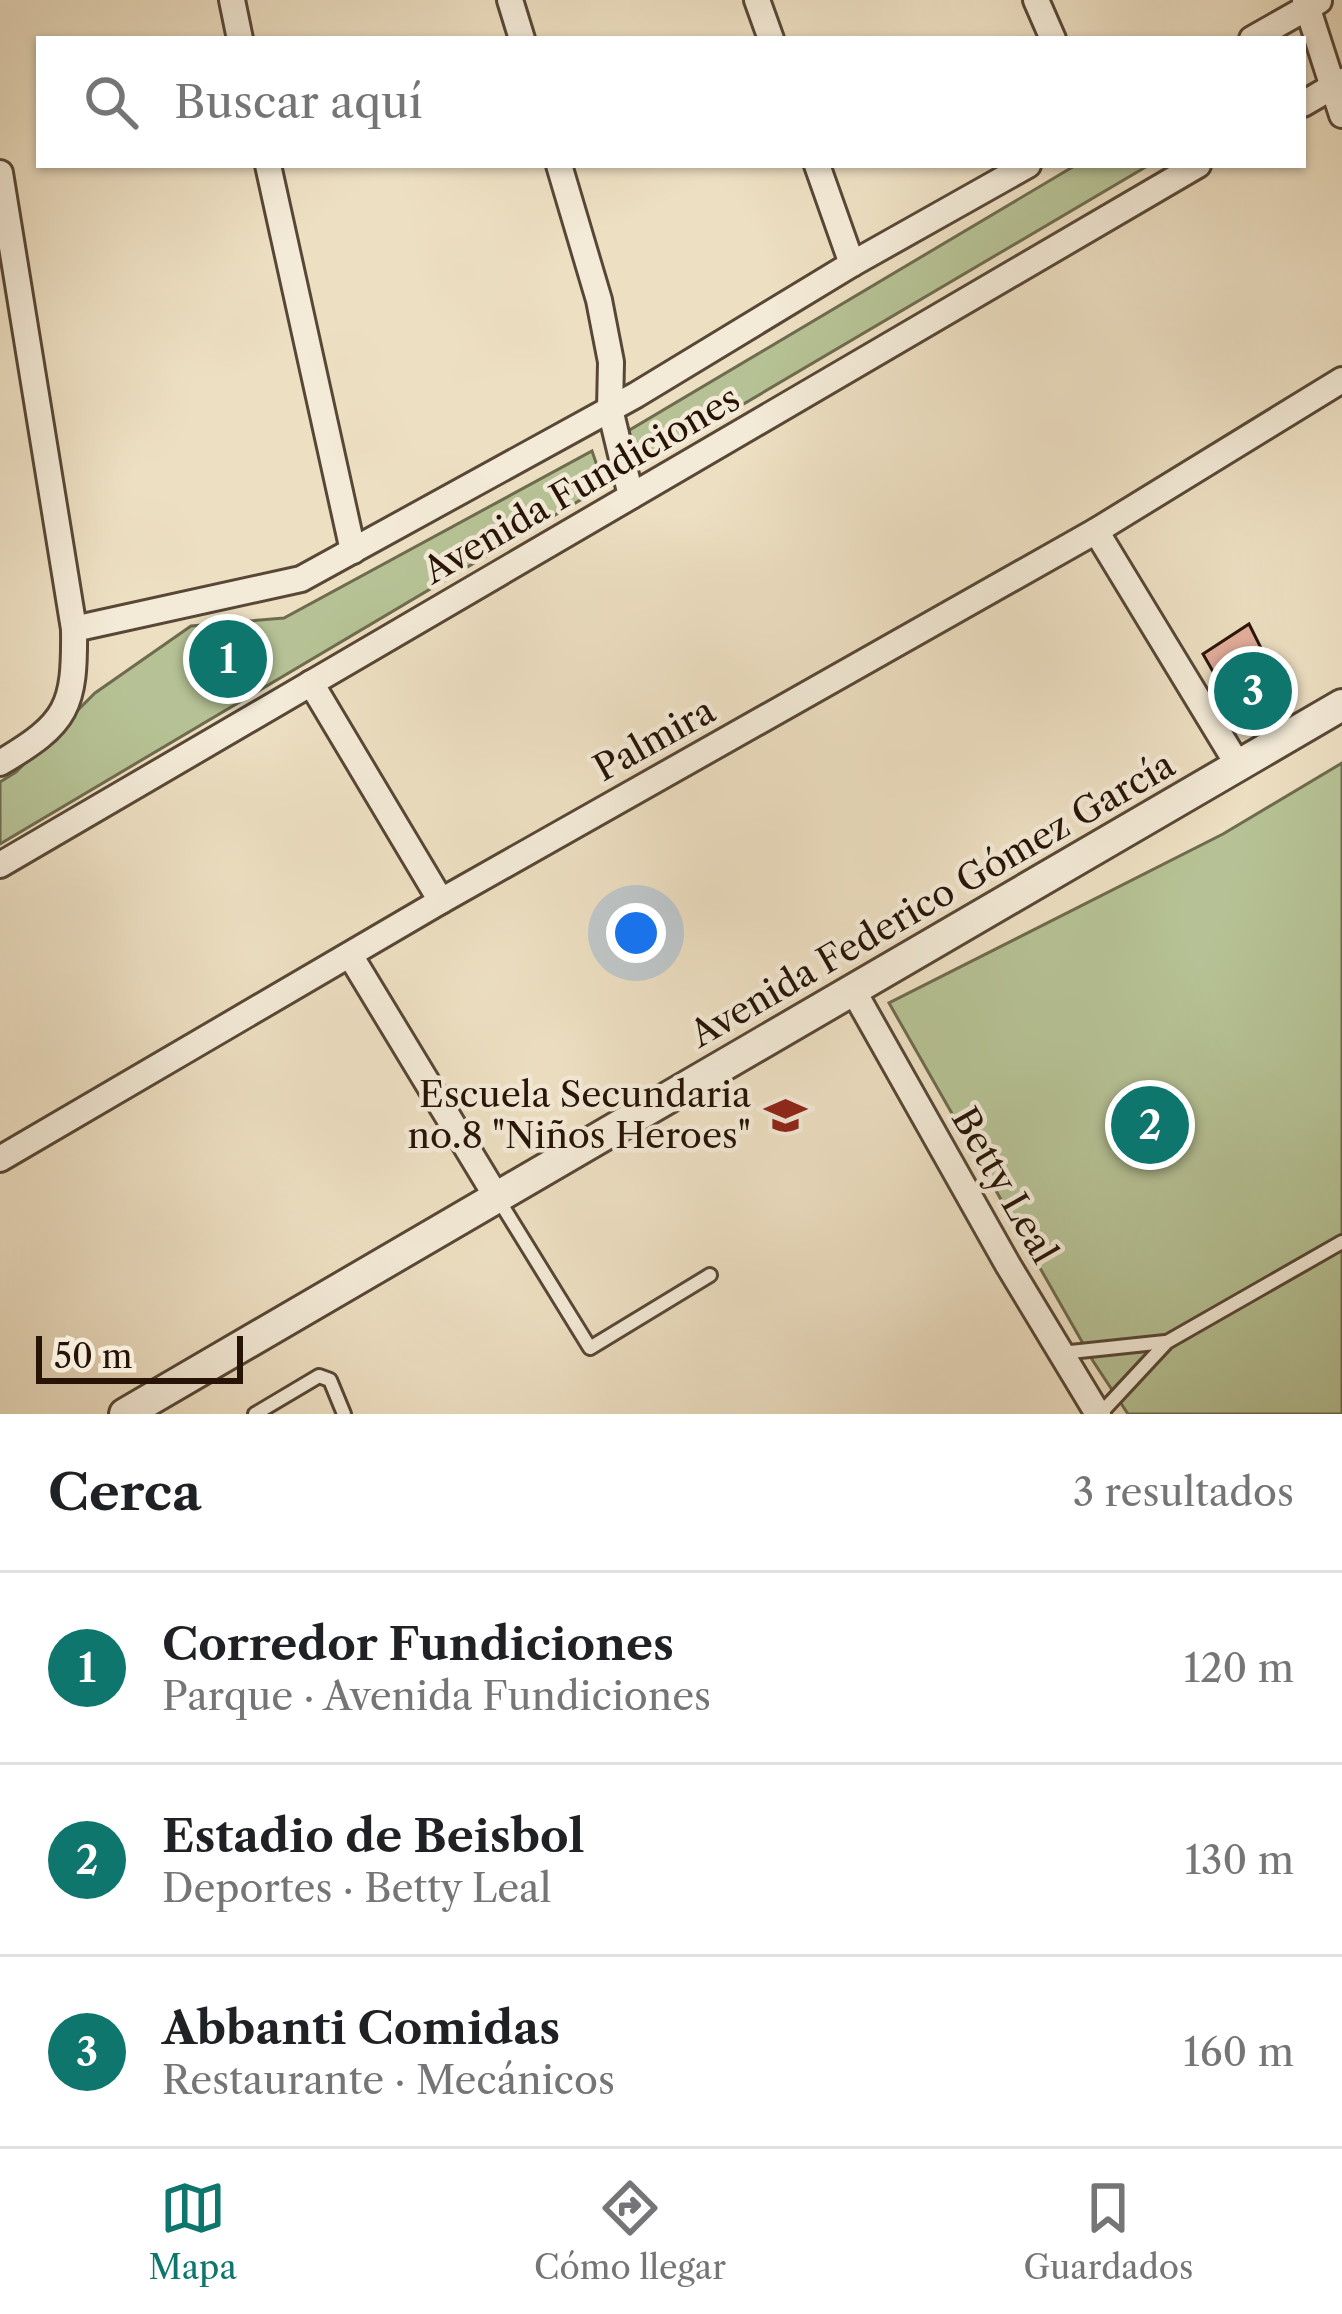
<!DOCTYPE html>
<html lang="es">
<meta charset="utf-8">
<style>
body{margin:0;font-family:"Libre Caslon Text",serif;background:#f2f2f2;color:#202124}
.scale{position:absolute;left:36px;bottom:30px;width:207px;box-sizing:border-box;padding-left:12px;border:6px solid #271407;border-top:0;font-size:33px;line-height:42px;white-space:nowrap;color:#271407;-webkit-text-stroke:9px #f3ead7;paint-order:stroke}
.you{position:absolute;left:636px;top:933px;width:42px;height:42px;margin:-30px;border:9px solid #fff;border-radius:50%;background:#1a73e8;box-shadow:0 0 0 18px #1a73e833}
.badge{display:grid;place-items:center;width:78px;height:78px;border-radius:50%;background:#0f766e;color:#fff;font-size:39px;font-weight:700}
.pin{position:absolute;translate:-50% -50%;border:6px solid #fff;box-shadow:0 3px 12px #0006}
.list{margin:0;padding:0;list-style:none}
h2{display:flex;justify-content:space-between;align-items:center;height:156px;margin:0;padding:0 48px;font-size:51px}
h2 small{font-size:39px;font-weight:400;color:#757577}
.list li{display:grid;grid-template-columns:78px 1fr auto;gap:36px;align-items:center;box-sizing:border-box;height:192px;padding:0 48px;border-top:3px solid #e0e0e0}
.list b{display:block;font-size:45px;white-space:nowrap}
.list p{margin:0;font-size:39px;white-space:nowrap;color:#757577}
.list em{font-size:39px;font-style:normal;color:#757577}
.icon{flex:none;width:66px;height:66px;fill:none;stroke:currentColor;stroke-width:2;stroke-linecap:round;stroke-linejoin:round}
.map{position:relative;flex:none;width:1342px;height:1414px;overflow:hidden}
.search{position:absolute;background:#fff;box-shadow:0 3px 9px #0004;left:36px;right:36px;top:36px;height:132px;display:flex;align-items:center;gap:30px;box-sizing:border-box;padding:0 42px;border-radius:0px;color:#757577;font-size:45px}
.sheet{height:732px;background:#fff}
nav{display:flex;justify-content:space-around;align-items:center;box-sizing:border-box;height:168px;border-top:3px solid #e0e0e0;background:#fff;font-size:33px;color:#757577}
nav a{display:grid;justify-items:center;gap:6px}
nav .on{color:#0f766e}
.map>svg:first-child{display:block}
.green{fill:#b6c295;stroke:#6e6b4e;stroke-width:3}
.building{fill:#e4af9e;stroke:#271407;stroke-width:3}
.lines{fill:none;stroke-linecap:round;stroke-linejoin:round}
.service-casing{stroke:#584736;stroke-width:18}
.minor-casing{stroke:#584736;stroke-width:30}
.tertiary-casing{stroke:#584736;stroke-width:36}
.service{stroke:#f3ead7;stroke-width:12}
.minor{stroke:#f3ead7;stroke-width:24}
.tertiary{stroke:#f3ead7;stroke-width:30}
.labels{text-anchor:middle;stroke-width:9;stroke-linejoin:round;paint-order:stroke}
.street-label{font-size:36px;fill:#271407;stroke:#f3ead7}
.poi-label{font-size:36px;fill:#271407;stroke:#f3ead7;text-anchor:end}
</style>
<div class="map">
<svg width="1342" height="1414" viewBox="0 0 1342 1414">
<rect width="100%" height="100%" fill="#eddfc2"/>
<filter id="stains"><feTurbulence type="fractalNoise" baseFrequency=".00167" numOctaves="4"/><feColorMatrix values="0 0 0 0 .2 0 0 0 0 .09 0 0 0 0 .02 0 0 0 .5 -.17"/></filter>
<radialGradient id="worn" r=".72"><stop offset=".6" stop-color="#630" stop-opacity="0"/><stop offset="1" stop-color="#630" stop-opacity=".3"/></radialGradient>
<g class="green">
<path d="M1076 165H1149L640 465 628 431Z"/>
<path d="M592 451 604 486 0 844V782L16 772 95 693 191 626 284 618Z"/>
<path d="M1342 763V1414H1128L1093 1361 889 1003 1223 834Z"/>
</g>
<path class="building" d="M1249 624 1291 708 1248 733 1203 654Z"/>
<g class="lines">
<defs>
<g id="service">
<path d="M497 1197 590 1348 710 1275"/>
<path d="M1061 1353 1165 1342"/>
<path d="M255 1414 319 1376 330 1380 344 1414"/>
<path d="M1100 1414 1167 1342 1342 1242"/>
</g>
<g id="minor">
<path d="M232 0 240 39"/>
<path d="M510 0 522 39"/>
<path d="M757 0 771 39"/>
<path d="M1036 0 1053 39"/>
<path d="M1305 0 1342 115"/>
<path d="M1252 39 1319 1"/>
<path d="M1303 104 1342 81"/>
<path d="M268 165 353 551"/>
<path d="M559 165 599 300 611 362 610 409 631 496"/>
<path d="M817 165 852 264"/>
<path d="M0 173 74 629C75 707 68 723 0 763"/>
<path d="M1096 531 1238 765"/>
<path d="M74 629 301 579 636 395 852 264 1028 165"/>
<path d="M311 683 441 901"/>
<path d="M0 865 1198 165"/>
<path d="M350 955 496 1196"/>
<path d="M853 990 1008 1265 1098 1414"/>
<path d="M0 1159 441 901 1096 531 1342 380"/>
</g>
<path id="tertiary" d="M125 1414 1342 705"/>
</defs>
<use href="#service" class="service-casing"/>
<use href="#minor" class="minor-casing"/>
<use href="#tertiary" class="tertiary-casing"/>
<use href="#service" class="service"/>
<use href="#minor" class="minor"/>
<use href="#tertiary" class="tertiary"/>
</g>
<defs>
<symbol id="school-bare" viewBox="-9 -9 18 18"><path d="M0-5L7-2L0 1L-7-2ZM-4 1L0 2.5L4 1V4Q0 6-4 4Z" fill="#8f2418" stroke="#f3ead7" stroke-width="2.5" paint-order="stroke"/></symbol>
</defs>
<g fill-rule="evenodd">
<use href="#school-bare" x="756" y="1086" width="59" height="59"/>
</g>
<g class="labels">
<g class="street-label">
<text transform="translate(581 484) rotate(-30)" y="13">Avenida Fundiciones</text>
<text transform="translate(654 739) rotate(-29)" y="13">Palmira</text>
<text transform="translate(932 899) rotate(-30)" y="13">Avenida Federico Gómez García</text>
<text transform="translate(1005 1185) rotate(60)" y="13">Betty Leal</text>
</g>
<g class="poi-label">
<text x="751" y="1107">Escuela Secundaria<tspan x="751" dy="41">no.8 "Niños Heroes"</tspan></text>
</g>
</g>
<rect width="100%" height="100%" filter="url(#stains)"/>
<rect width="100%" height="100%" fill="url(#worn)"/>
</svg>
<div class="scale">50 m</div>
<div class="you"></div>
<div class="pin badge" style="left:228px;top:659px">1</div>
<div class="pin badge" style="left:1150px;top:1125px">2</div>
<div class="pin badge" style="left:1253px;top:691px">3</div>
<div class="search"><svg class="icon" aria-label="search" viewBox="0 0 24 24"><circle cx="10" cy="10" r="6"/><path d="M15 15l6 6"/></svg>Buscar aquí</div>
</div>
<section class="sheet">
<h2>Cerca<small>3 resultados</small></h2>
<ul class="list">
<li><span class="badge">1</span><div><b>Corredor Fundiciones</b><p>Parque · Avenida Fundiciones</p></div><em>120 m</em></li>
<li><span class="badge">2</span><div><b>Estadio de Beisbol</b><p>Deportes · Betty Leal</p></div><em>130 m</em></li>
<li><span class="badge">3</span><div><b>Abbanti Comidas</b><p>Restaurante · Mecánicos</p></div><em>160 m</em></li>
</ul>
</section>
<nav>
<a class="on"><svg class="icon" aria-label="map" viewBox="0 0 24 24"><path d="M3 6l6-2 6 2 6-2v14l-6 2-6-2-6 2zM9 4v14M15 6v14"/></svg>Mapa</a>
<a><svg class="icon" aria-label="directions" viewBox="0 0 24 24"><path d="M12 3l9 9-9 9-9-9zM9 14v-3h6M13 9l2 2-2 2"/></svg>Cómo llegar</a>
<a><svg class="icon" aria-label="saved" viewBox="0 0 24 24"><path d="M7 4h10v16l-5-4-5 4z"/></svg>Guardados</a>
</nav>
